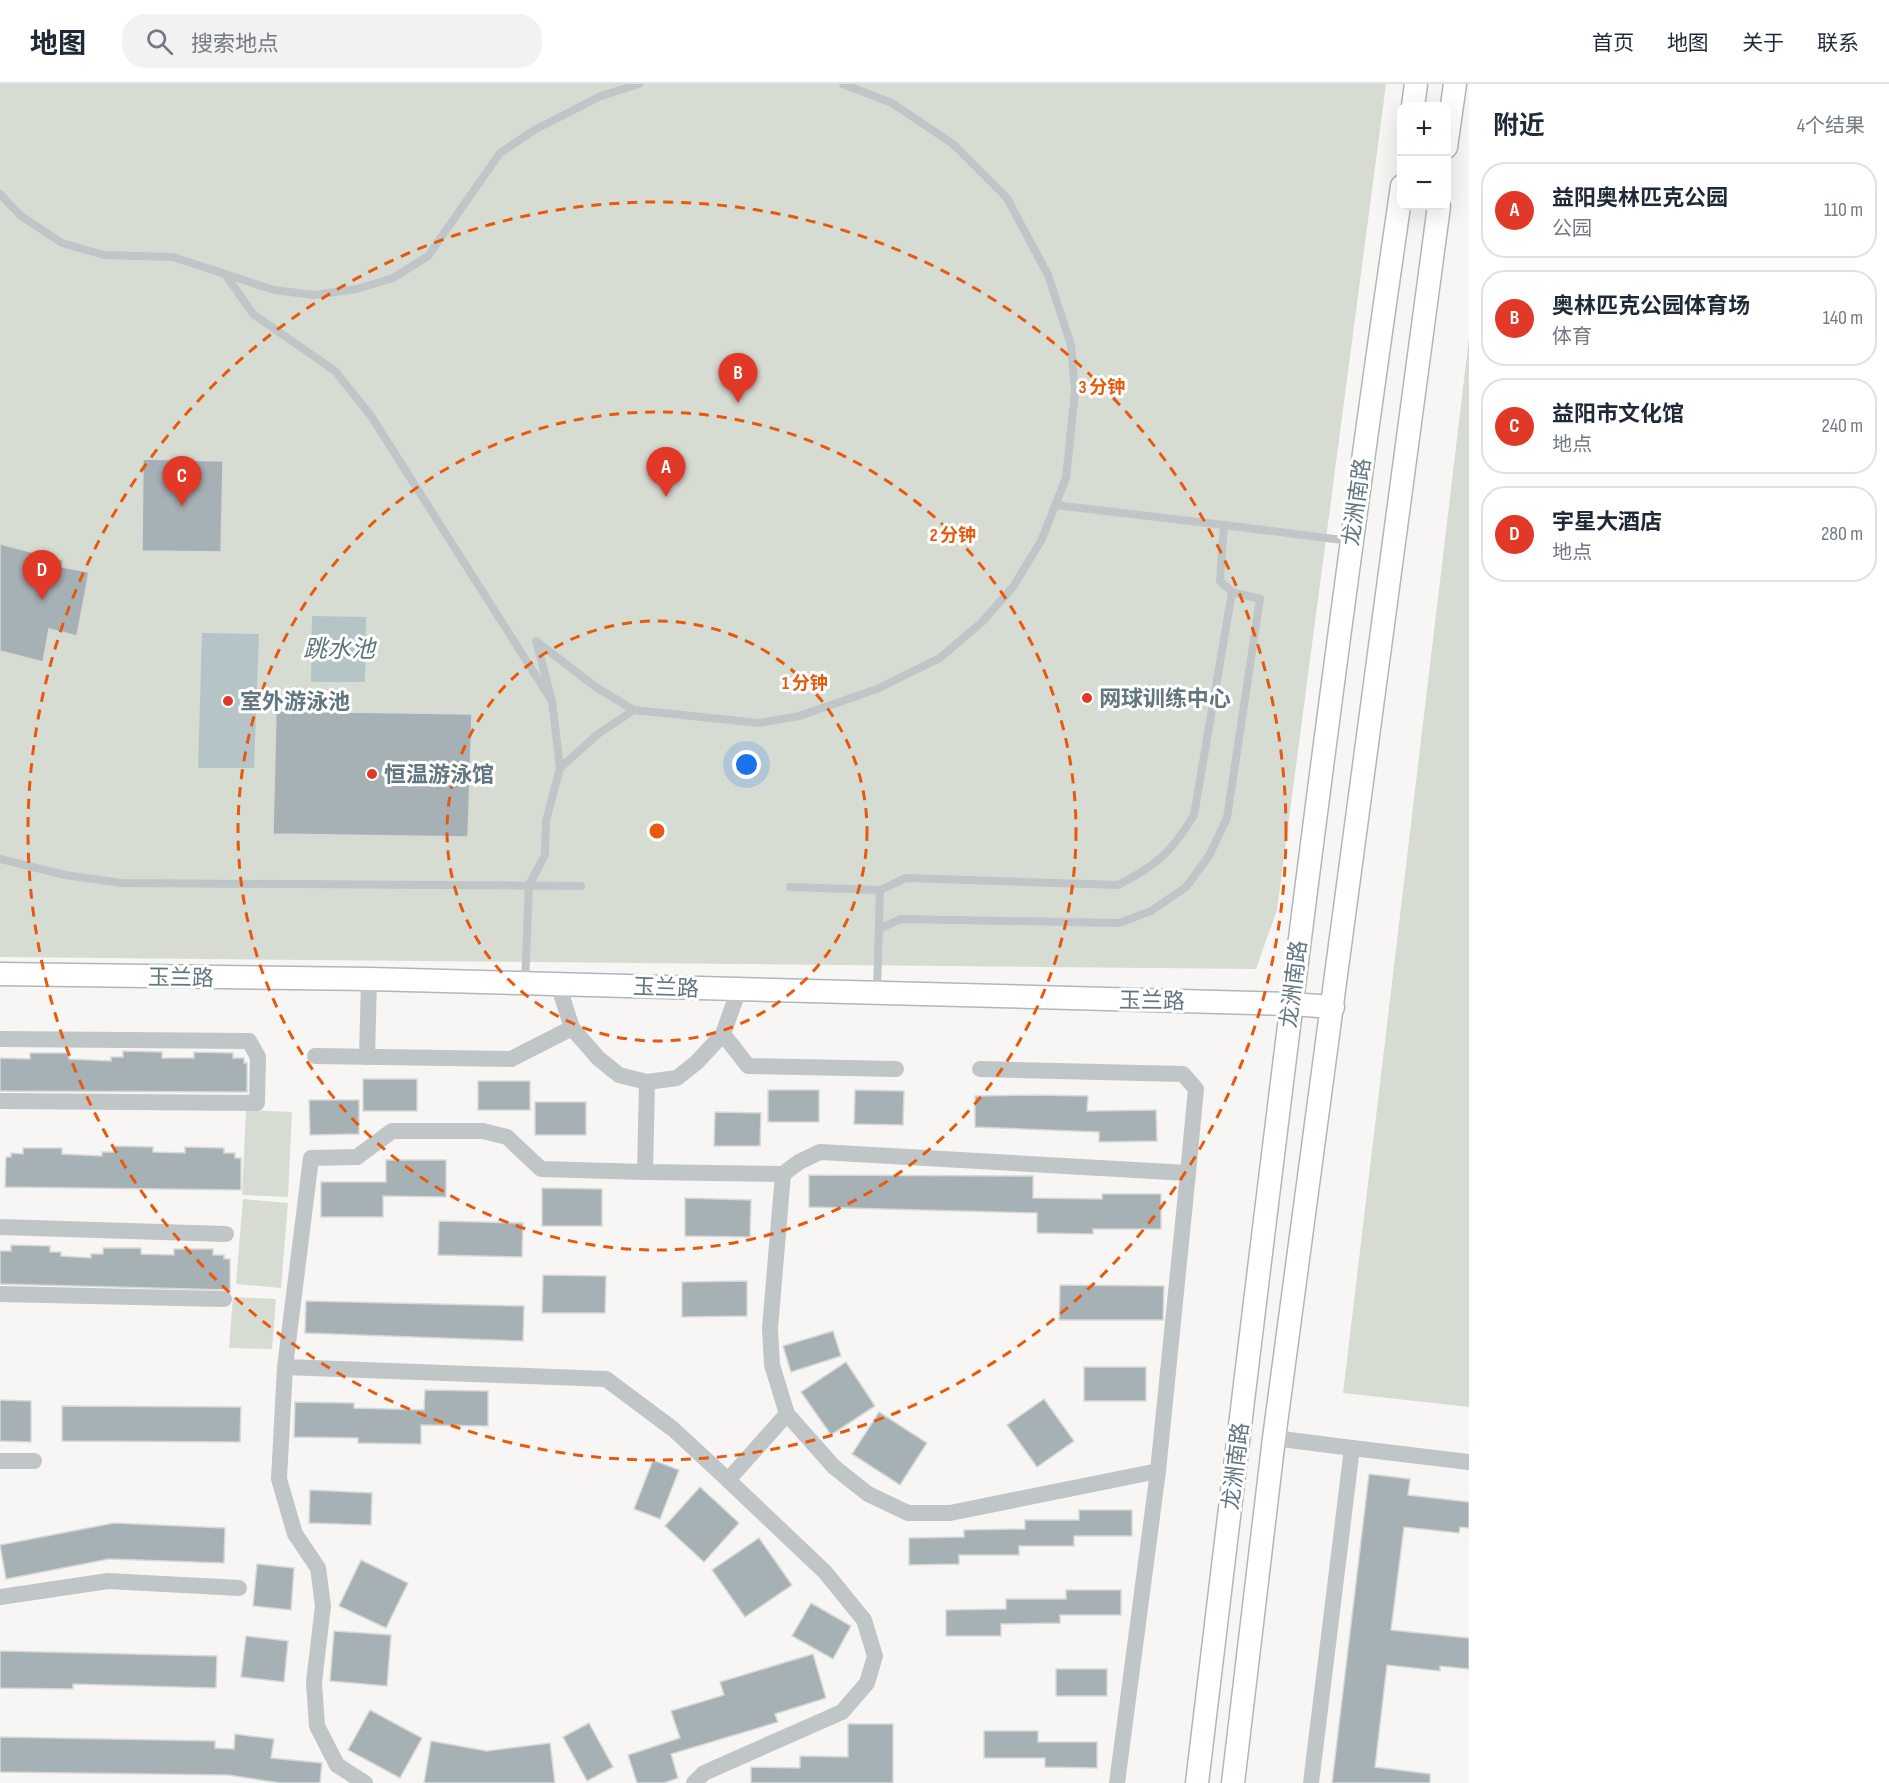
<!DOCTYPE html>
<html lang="zh">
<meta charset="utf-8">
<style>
body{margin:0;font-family:"Sofia Sans Condensed","Noto Sans SC",sans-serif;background:#f2f2f3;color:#1f2937}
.controls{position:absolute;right:18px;top:18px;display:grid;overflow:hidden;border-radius:12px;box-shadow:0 6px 24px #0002}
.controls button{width:54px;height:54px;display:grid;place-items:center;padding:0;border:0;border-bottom:2px solid #e0e1e3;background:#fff;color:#1f2937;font:30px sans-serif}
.you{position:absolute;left:747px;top:681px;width:21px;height:21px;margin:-15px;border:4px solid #fff;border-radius:50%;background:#1a73e8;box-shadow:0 0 0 9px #1a73e833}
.badge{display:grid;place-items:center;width:39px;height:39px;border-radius:50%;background:#e23828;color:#fff;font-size:20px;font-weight:700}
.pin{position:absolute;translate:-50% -50px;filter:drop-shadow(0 2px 3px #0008)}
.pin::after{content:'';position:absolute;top:32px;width:21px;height:18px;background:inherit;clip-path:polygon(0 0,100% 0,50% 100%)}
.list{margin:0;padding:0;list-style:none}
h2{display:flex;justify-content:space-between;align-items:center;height:78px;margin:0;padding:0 24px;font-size:26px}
h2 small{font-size:20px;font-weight:400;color:#747a83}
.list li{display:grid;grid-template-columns:39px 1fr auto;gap:18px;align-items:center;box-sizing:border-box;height:96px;margin:0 12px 12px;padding:0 12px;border:2px solid #e0e1e3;border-radius:24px}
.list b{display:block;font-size:22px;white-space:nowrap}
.list p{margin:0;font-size:20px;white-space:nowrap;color:#747a83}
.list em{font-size:20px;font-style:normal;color:#747a83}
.icon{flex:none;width:33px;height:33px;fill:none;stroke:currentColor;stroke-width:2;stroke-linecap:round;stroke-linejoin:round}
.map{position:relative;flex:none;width:1469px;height:1699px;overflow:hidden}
header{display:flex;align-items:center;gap:36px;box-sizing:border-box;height:84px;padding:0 30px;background:#fff;border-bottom:2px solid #e0e1e3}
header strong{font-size:28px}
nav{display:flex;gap:33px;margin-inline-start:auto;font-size:21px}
.search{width:420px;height:54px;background:#f2f2f3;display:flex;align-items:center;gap:15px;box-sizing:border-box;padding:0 21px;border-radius:24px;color:#747a83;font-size:22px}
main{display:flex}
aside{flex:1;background:#fff}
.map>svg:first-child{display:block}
.green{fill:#d7dcd3}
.water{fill:#b5c5c7}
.building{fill:#a6b1b5;stroke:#d8d8d6;stroke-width:1.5}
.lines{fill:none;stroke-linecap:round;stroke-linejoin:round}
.secondary-casing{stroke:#b0b7bb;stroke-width:25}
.lane{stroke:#c0c5c8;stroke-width:8}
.street{stroke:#c0c5c8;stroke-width:16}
.secondary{stroke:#fff;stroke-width:22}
.ring{fill:none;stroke:#e8590c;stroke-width:3;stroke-dasharray:10 8}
.poi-dot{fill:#e23828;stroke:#fff;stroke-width:2}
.labels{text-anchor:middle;stroke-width:6;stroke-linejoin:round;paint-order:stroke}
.street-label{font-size:22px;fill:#62767f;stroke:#fff}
.poi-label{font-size:22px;font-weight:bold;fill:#62767f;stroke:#fff;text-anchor:start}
.water-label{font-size:24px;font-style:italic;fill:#5d767a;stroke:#fff}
.centre{fill:#e8590c;stroke:#fff;stroke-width:3}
.ring-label{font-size:18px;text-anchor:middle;font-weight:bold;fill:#e8590c;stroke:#fff;stroke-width:6;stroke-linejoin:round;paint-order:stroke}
</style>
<header>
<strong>地图</strong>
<div class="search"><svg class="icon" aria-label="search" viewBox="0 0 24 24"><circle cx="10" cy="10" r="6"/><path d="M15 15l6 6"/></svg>搜索地点</div>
<nav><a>首页</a><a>地图</a><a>关于</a><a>联系</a></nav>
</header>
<main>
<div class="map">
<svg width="1469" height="1699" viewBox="0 0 1469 1699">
<rect width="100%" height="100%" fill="#f7f6f4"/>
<g class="green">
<path d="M0 0H1386L1277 826 1256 885 0 873Z"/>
<path d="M1469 254V1323L1343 1309Z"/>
<path d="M246 1026 292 1028 288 1113 242 1111Z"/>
<path d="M243 1115 288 1119 281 1204 236 1200Z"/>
<path d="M233 1213 276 1215 272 1265 229 1264Z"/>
</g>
<g class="water">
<path d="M312 532 366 533 365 598H311Z"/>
<path d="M202 549 259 550 254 684H198Z"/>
</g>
<g class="building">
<path d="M143 375 223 377 221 468 142 467Z"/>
<path d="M0 460 63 476 62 483 89 488 77 552 49 545 43 578 0 567Z"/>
<path d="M276 627 472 630 468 753 273 750Z"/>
<path d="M123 967 162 968V974H194V968L233 969V974H244V979H247V1008L0 1007V974L30 975V969H69V975L111 977V973H123Z"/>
<rect x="363" y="995" width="54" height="32"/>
<rect x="478" y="997" width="52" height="29"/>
<rect x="768" y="1006" width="51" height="32"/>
<path d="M855 1006 904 1007 903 1041 854 1040Z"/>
<path d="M1035 1011 1088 1012 1087 1027 1156 1026 1157 1057 1099 1058V1048L975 1043V1012Z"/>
<path d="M309 1016H359V1050L310 1051Z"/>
<rect x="535" y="1018" width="51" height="33"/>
<path d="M715 1028 761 1029 760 1062H714Z"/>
<path d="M114 1062 153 1063V1068L185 1069V1063L224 1064V1069H235V1074H241V1106L5 1103 6 1073H11V1069L23 1070V1064H62V1070L102 1072V1068H114Z"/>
<path d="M386 1076H446V1113L383 1112V1133H321V1098H386Z"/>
<path d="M809 1091 1033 1092V1114L1102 1115V1110H1161V1145H1093V1150L1037 1149V1129L809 1123Z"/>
<path d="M542 1104 602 1105V1142H542Z"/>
<path d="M685 1114 751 1116 750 1153 685 1152Z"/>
<path d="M439 1137 523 1139 522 1173 438 1171Z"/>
<path d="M11 1161 50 1162V1168H61V1172L91 1174V1170H103V1164H141V1170L174 1171V1165H213V1171H224V1175H230V1206L0 1200V1167H11Z"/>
<path d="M543 1191 606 1192 605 1229H542Z"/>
<path d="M747 1197V1232L682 1233V1198Z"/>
<path d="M1060 1201 1164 1202 1163 1236H1059Z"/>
<path d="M306 1217 524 1222 523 1257 305 1249Z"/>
<path d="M833 1247 841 1272 791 1288 783 1262Z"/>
<path d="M846 1278 875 1322 831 1351 801 1308Z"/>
<rect x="1084" y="1283" width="62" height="34"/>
<path d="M425 1306 488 1307V1342L421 1341V1360L358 1359V1354L294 1353 295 1318 354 1319V1324L424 1326Z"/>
<path d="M1044 1315 1074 1357 1037 1383 1007 1341Z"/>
<path d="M0 1316 31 1317V1358L0 1357Z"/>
<path d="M62 1322 241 1323 240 1358 62 1357Z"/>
<path d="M879 1328 927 1359 900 1401 852 1370Z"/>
<path d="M653 1376 679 1386 660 1435 634 1425Z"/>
<path d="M1369 1390 1410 1395 1408 1411 1469 1418V1444L1460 1443 1459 1449 1404 1443 1391 1546 1469 1554V1585L1440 1582V1587L1387 1581 1375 1683 1430 1690V1699H1332Z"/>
<path d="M700 1403 739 1439 704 1478 665 1442Z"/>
<path d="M310 1406 372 1409 371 1441 309 1439Z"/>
<path d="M1079 1426H1132V1452H1074V1462H1019V1471H959V1480L909 1481V1454L964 1453V1446L1025 1445V1436H1079Z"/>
<path d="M114 1439 225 1444 224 1479 109 1475 6 1495 0 1461Z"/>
<path d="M759 1454 792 1501 745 1533 712 1486Z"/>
<path d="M361 1476 408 1499 386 1544 339 1522Z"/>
<path d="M257 1480 294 1484 291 1526 253 1522Z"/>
<path d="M1066 1506H1121V1531H1060V1539L1001 1540V1552H946V1526L1006 1525V1515H1066Z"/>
<path d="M811 1519 851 1542 833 1575 792 1552Z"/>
<path d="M334 1547 391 1551 387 1602 330 1597Z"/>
<path d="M246 1552 288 1557 284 1598 241 1593Z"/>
<path d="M0 1567 217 1572 216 1604 73 1600V1605L0 1604Z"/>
<path d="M813 1570 826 1614 775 1630 778 1638 671 1670 678 1694 664 1699H637L628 1671 680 1654 671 1627 724 1611 720 1598Z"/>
<rect x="1056" y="1585" width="51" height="27"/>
<path d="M370 1626 422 1654 400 1694 348 1666Z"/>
<path d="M589 1639 613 1683 587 1697 563 1653Z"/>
<path d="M848 1640H893V1699H751V1683L800 1684V1672L848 1673Z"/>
<path d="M984 1647H1038V1658H1097V1684L1045 1683V1674H984Z"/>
<path d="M235 1650 274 1655 271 1674 322 1679 320 1699H280L228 1691 0 1688V1653L215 1657V1664L234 1665Z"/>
<path d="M431 1657 487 1667 550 1659 555 1699H424Z"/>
</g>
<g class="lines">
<defs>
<g id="secondary">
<path d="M1413 22 1416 0"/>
<path d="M1446 63 1455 0"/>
<path d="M0 890 369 895 1291 920 1333 923"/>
<path d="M1197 1699C1261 1166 1324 633 1402 102"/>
<path d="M1233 1699 1274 1354 1439 122"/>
</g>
</defs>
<use href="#secondary" class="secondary-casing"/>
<g class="lane">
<path d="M0 110 21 132 62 159 104 171 173 173 274 206 314 211 357 205 393 194 428 172 500 69 536 45 601 12 639 0"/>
<path d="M225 190 253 230 335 287 371 332 552 617"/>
<path d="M1055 421 1224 441"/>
<path d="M560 684 552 617 536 557 597 604 634 626"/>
<path d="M0 775 65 791 122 799 581 802"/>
<path d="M790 803 880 806 906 794 1118 801C1156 782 1172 768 1194 731L1232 508 1220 497 1224 441 1350 457"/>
<path d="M879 845 901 835 1119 839 1151 827 1186 803 1209 772 1227 734 1260 515 1232 508"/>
<path d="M525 899 529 801 545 771 546 737 560 684 598 650 634 626 759 639 799 632 877 605 940 574 982 538 1013 503 1041 457 1066 394 1075 308 1071 261 1048 191 1007 114 953 60 892 19 843 0"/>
<path d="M877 908 880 806"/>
</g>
<g class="street">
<path d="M558 900 572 944 598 974 619 991 647 998 677 994 697 978 723 950 739 905"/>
<path d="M723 950 748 982 896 985"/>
<path d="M0 955 249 957 258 973 257 1019 0 1017"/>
<path d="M315 972 511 975 572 944"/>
<path d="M367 973 369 895"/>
<path d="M645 1088 783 1090 770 1244 772 1281 787 1330 728 1396 673 1345 606 1295 285 1283 311 1074 357 1073 392 1047H483L507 1053 541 1085 645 1088 647 998"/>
<path d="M783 1090 799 1078 820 1068 1188 1089 1196 1005 1183 990 980 985"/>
<path d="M0 1143 226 1150"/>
<path d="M0 1210 224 1215"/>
<path d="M285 1283 279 1395 295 1450 318 1484 323 1522 314 1598 317 1642 337 1681 365 1699"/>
<path d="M787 1330 834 1383 868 1410 908 1429H950L1158 1387 1188 1089"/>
<path d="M1274 1354 1352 1364"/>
<path d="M0 1377H34"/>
<path d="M0 1513 108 1497 239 1504"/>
<path d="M694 1699 704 1689 842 1628 867 1599 875 1572 864 1536 825 1488 728 1396"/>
<path d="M1117 1699 1158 1387"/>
<path d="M1311 1699 1352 1364 1469 1378"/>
</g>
<use href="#secondary" class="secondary"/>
</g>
<g class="ring">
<circle cx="657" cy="747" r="210"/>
<circle cx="657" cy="747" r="419"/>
<circle cx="657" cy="747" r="629"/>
</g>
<g class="poi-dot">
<circle cx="1087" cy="614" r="6"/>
<circle cx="228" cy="617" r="6"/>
<circle cx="372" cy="690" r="6"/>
</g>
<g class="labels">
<g class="street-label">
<text transform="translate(1356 418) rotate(-82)" y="8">龙洲南路</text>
<text transform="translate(181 893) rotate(1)" y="8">玉兰路</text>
<text transform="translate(1293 900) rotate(-83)" y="8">龙洲南路</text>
<text transform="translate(666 903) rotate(2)" y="8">玉兰路</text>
<text transform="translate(1152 916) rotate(1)" y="8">玉兰路</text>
<text transform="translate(1235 1382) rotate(-83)" y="8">龙洲南路</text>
</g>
<g class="poi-label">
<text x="1099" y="622">网球训练中心</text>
<text x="240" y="625">室外游泳池</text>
<text x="384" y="698">恒温游泳馆</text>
</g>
<g class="water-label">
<text x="339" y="573">跳水池</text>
</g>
</g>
<circle cx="657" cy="747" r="9" class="centre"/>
<g class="ring-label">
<text x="1102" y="309">3 分钟</text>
<text x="953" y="457">2 分钟</text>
<text x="805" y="605">1 分钟</text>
</g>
</svg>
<div class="controls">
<button>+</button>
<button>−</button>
</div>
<div class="you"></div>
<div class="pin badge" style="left:666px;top:413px">A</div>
<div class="pin badge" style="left:738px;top:319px">B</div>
<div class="pin badge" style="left:182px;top:422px">C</div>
<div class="pin badge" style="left:42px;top:516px">D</div>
</div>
<aside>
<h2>附近<small>4个结果</small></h2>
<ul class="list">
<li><span class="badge">A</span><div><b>益阳奥林匹克公园</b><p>公园</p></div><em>110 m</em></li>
<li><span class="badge">B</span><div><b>奥林匹克公园体育场</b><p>体育</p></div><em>140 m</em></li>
<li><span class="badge">C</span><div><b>益阳市文化馆</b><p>地点</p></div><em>240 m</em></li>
<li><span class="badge">D</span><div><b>宇星大酒店</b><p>地点</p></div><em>280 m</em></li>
</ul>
</aside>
</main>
